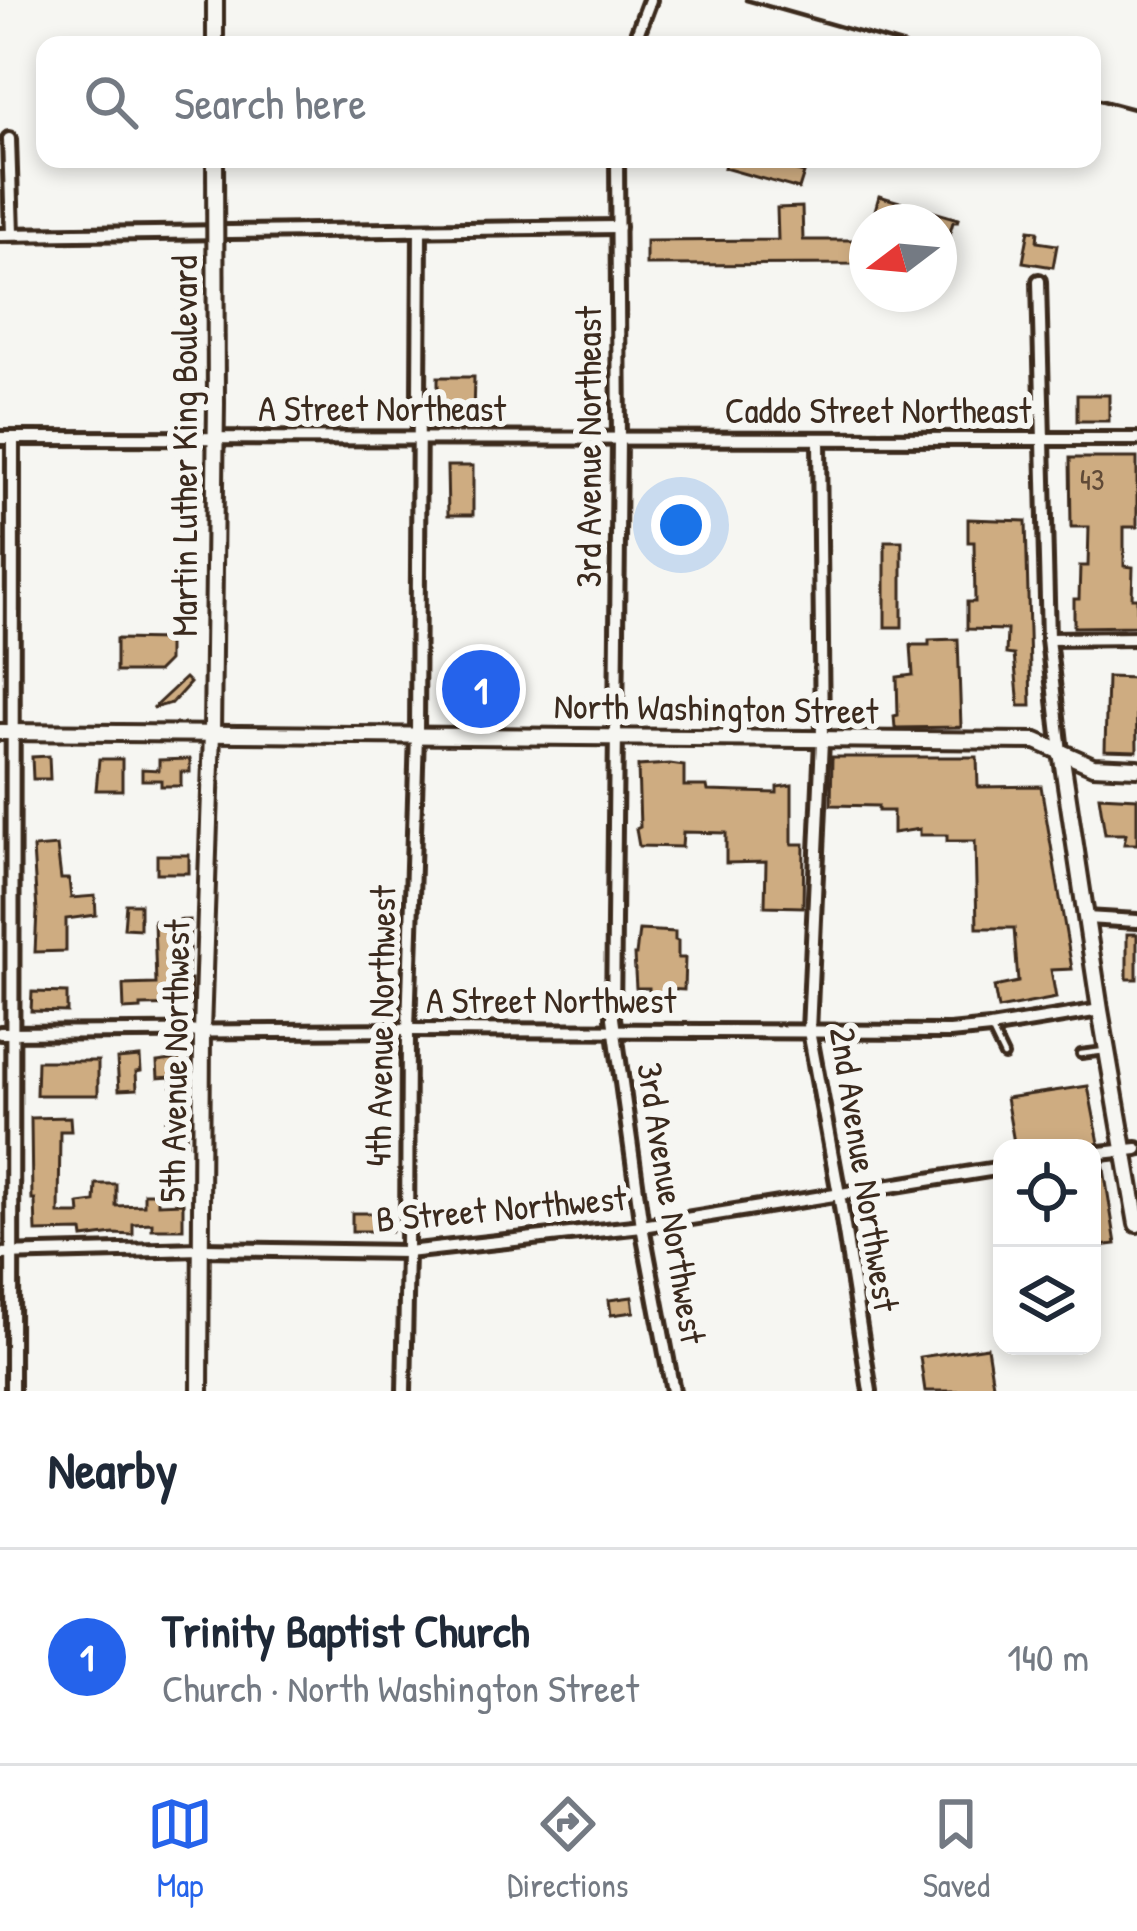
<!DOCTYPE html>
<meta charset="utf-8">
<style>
body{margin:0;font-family:"Patrick Hand",sans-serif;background:#f6f6f7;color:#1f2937}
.controls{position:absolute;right:36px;bottom:36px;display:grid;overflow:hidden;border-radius:24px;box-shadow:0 6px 18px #0003}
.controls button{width:108px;height:108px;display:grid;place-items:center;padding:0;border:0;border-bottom:3px solid #e0e1e3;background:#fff;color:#1f2937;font:60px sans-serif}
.compass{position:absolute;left:849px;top:204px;width:108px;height:108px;border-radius:50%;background:#fff;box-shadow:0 6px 18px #0003;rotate:254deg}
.you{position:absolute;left:681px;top:525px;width:42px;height:42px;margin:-30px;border:9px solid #fff;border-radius:50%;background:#1a73e8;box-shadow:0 0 0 18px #1a73e833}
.badge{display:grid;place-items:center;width:78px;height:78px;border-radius:50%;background:#2563eb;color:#fff;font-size:39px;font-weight:700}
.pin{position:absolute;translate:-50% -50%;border:6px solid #fff;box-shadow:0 3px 12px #0006}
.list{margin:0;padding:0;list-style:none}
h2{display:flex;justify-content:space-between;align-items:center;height:156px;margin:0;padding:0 48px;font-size:51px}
h2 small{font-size:39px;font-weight:400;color:#747a83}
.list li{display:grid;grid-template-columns:78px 1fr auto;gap:36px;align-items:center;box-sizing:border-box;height:216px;padding:0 48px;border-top:3px solid #e0e1e3}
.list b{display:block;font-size:45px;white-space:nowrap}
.list p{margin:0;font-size:39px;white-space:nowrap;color:#747a83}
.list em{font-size:39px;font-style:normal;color:#747a83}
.icon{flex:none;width:66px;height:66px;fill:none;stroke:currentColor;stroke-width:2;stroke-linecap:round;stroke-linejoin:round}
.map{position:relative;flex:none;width:1137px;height:1391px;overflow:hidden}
.search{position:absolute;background:#fff;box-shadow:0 6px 18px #0003;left:36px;right:36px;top:36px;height:132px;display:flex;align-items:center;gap:30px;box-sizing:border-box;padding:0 42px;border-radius:24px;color:#747a83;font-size:45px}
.sheet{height:372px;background:#fff}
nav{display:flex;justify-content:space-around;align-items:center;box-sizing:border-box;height:168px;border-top:3px solid #e0e1e3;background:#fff;font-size:33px;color:#747a83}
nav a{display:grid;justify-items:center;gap:6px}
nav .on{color:#2563eb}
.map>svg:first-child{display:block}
.building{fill:#ceac81;stroke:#3b2a1e;stroke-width:3}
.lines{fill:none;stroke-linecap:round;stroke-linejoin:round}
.lane-casing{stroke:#3b2a1e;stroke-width:14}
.street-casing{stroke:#3b2a1e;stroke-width:20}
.secondary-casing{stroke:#3b2a1e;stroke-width:22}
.lane{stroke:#f6f6f2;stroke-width:4.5}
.street{stroke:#f6f6f2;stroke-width:10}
.secondary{stroke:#f6f6f2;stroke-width:14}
.rail{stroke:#3b2a1e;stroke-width:4.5}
.secondary-bridge-casing{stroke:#3b2a1e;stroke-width:22;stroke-linecap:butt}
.secondary-bridge{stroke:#f6f6f2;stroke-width:14}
.labels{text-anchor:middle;stroke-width:12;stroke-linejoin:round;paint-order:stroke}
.number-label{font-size:30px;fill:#604a37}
.street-label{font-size:36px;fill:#3b2a1e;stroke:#f6f6f2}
</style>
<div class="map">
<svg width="1137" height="1391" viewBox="0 0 1137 1391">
<rect width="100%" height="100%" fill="#f6f6f2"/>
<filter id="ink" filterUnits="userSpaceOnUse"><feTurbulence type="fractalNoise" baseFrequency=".00833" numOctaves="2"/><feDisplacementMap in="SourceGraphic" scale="24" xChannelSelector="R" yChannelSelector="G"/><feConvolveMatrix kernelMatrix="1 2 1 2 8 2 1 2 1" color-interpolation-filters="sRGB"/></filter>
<g filter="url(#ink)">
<g class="building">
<path d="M726 159H753L804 173 799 189 724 168Z"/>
<path d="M879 196 958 219 957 222H953L949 236 939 233V222H902L874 214Z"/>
<path d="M802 207 803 240H858V264L646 265V241L778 240 777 208Z"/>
<path d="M1029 230 1038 231 1037 242 1057 245 1053 267 1023 262Z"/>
<path d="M438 377H474L473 416H438Z"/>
<rect x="1077" y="395" width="32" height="26"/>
<path d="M1070 458H1137V527H1124V566L1133 567 1132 598H1137V626L1074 627V599H1079L1080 566H1088L1089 527H1071Z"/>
<path d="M447 466H473V515H448Z"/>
<path d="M968 519 1026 521 1031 706H1019L1014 655 1006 654 1007 630 967 629V602H975L974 542H968Z"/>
<rect x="885" y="541" width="17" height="86"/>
<path d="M116 639 168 640V661L157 672H116Z"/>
<path d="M958 639 961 727 895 728 894 716 898 715 897 677 913 675 911 645H929V640Z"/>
<path d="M1107 677 1136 678 1137 751 1105 750Z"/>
<path d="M185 678 190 683 172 703 153 708Z"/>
<path d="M49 756 50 779H33L32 757Z"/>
<path d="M832 757H977L978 787 1041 786 1072 969 1051 970 1056 998 998 1009 994 987 1018 982 1014 928H977L975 841H947V835H920V829L893 833V811H878V806L831 805Z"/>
<path d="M99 759H122V790H96Z"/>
<path d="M190 759V772H181V786H161V780H142V769L159 770V760Z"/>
<path d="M670 764 684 766V786H707L708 791 777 793V787L792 785V844H804L803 907 765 906 766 862 726 863V833L683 832 682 847 639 846 636 829 640 827 638 766Z"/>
<path d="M1099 796 1137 798V844H1124L1126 834H1105Z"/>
<path d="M57 846 61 879H69L71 898 95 896 96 915 66 919V951L35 952 37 911 33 848Z"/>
<rect x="157" y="855" width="32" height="18"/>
<path d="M126 904H140V929L124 928Z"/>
<path d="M190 920 188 980H191V1005L141 1006V1009L124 1010 123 985 156 984 154 921Z"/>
<path d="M639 930 675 932V940L678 941V958H685L684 990 666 989 665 1000 649 999V988H636L634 955H636Z"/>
<rect x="1127" y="934" width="10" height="45"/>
<path d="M32 992 67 993V1012L31 1011Z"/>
<path d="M140 1057 141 1071 136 1072 137 1089 119 1090 117 1059Z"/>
<path d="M187 1058 190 1090 172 1092 171 1077 158 1078 157 1062Z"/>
<path d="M37 1061H98V1095H36Z"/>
<path d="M1088 1086 1099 1143 1085 1148H1015L1006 1098Z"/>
<path d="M70 1117 71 1131H60L59 1214H80L79 1204 95 1202 96 1184H116V1206L144 1205V1193H158V1204L183 1203V1229H152V1223L133 1224V1235L114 1234 83 1238 82 1231 36 1232 35 1200H32L31 1118Z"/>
<path d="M184 1118 187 1143 169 1145 166 1120Z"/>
<path d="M1103 1163 1116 1244 1092 1247V1164Z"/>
<rect x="352" y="1213" width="39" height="18"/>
<path d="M632 1297 634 1312 611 1315 609 1300Z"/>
<path d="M987 1347 994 1391H925L920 1357Z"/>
</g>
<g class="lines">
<defs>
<g id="lane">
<path d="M991 1029 1004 1056"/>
<path d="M1081 1054 1105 1051"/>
</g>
<g id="street">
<path d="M633 45 650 0"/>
<path d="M9 139 12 234"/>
<path d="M617 159 619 439 613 1018 642 1226 673 1391"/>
<path d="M0 235 618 227"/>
<path d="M1039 281 1048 639 1061 752"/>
<path d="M0 438 1137 439"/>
<path d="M819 440 822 740 809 1031 839 1194 870 1391"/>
<path d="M1048 639 1137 638"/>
<path d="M1086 918 1137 921"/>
<path d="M0 1033 408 1030 950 1032 990 1028 1100 1010"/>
<path d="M1092 1154 1137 1149"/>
<path d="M0 1254 201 1249 407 1252 642 1226 1002 1168"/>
<path d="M12 1391 13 438"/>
<path d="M404 1391 407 1252 408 1030 417 734 420 230"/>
</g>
<g id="secondary">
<path d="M215 0V45"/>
<path d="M0 732 1036 741 1093 766 1137 768"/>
<path d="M1061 752 1100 1010 1137 1224"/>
<path d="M200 1391 202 1031 212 733 216 403"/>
</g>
</defs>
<use href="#lane" class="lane-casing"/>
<use href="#street" class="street-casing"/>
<use href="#secondary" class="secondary-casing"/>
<use href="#lane" class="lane"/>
<use href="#street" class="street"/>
<use href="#secondary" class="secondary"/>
<g class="rail">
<path d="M746 0 905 45"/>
<path d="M1092 98 1137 110"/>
</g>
<defs>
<path id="secondary-bridge" d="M215 159 216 403"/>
</defs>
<use href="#secondary-bridge" class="secondary-bridge-casing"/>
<use href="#secondary-bridge" class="secondary-bridge"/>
</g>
</g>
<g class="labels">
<g class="number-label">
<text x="1092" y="490">43</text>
</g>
<g class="street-label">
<text x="382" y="421">A Street Northeast</text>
<text x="878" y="423">Caddo Street Northeast</text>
<text transform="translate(184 446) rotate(-90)" y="13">Martin Luther King Boulevard</text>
<text transform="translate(588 447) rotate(-90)" y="13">3rd Avenue Northeast</text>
<text transform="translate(716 708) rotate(1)" y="13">North Washington Street</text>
<text x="551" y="1013">A Street Northwest</text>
<text transform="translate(380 1026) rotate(-89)" y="13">4th Avenue Northwest</text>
<text transform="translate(174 1061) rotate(-89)" y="13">5th Avenue Northwest</text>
<text transform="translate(865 1169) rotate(81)" y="13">2nd Avenue Northwest</text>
<text transform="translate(672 1203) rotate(81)" y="13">3rd Avenue Northwest</text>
<text transform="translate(501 1208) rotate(-5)" y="13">B Street Northwest</text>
</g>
</g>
</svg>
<div class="controls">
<button><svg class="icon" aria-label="locate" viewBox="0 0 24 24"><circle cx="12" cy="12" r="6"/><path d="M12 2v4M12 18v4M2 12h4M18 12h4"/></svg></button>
<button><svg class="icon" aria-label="layers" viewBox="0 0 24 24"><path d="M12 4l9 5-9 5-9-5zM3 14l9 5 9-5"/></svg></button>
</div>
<svg class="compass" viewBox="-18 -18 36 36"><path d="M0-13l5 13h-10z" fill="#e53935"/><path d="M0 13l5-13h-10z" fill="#747a83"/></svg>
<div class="you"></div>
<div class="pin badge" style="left:481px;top:689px">1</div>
<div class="search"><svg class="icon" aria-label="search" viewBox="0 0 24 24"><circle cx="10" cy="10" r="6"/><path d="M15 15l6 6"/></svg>Search here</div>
</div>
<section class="sheet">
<h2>Nearby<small></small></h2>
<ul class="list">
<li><span class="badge">1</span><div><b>Trinity Baptist Church</b><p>Church · North Washington Street</p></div><em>140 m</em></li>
</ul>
</section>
<nav>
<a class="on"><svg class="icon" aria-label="map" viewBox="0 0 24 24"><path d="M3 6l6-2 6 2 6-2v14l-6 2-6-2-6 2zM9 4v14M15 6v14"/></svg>Map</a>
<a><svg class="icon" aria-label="directions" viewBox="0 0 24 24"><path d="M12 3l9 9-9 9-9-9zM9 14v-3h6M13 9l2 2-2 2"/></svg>Directions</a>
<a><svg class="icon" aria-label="saved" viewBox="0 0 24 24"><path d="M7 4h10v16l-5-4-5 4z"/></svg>Saved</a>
</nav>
